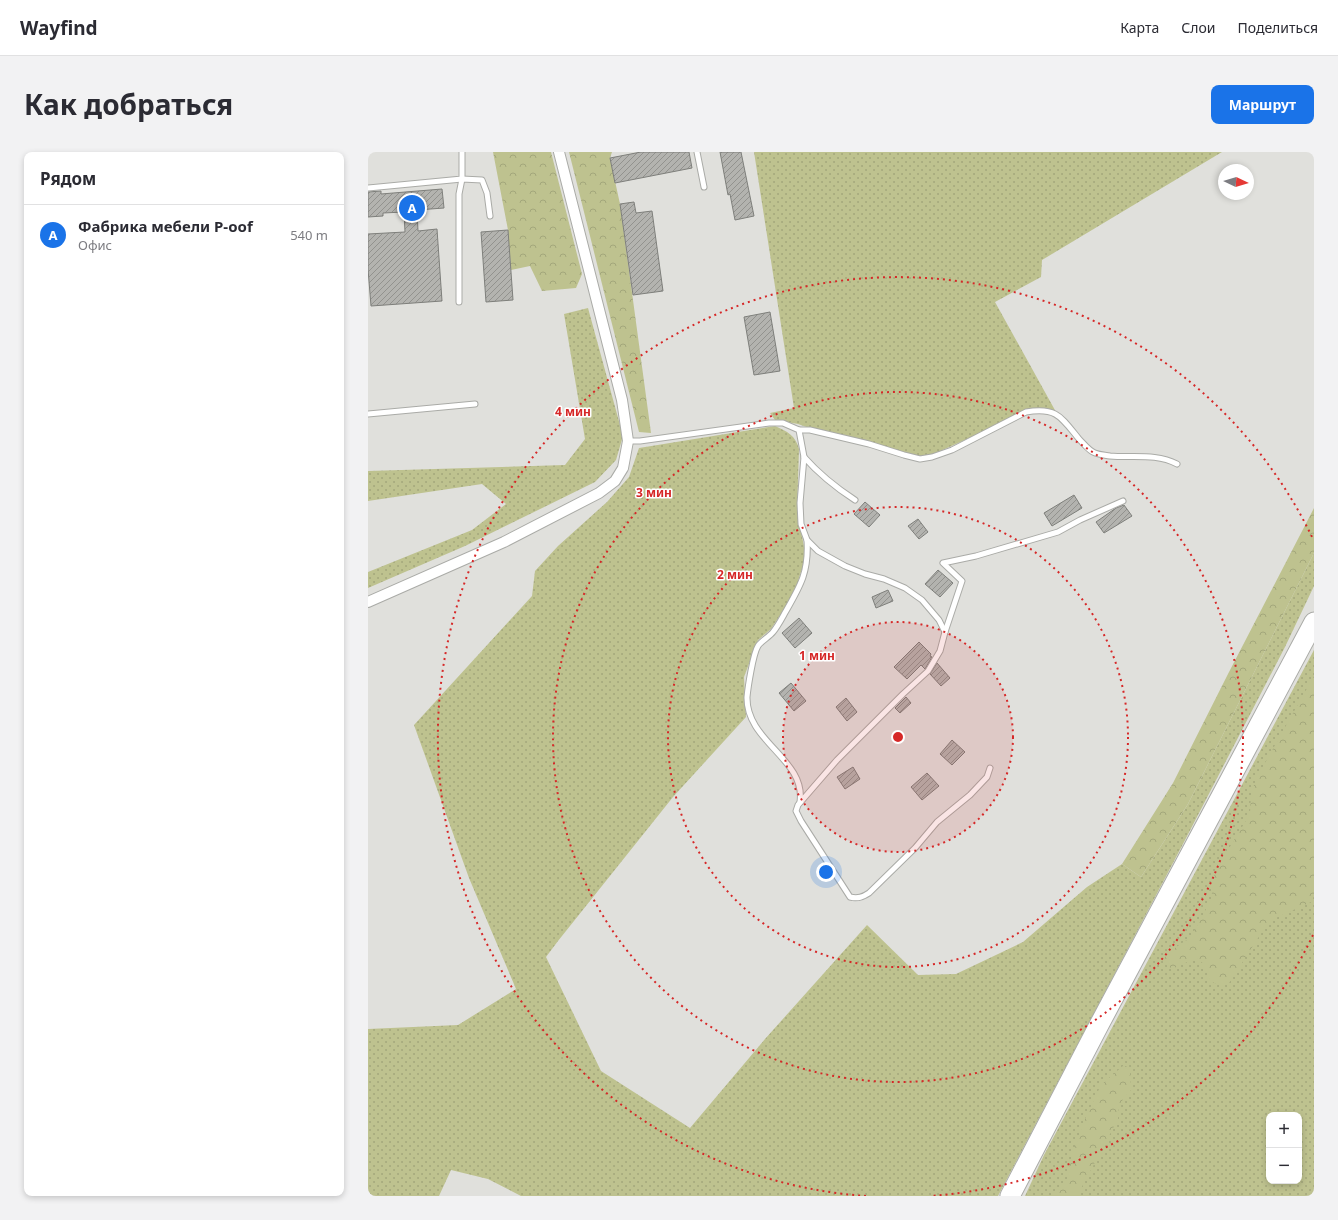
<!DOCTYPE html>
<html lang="ru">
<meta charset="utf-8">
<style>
body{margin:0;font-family:"Noto Sans",sans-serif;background:#f2f2f3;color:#2b2b33}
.controls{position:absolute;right:12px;bottom:12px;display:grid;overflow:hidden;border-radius:8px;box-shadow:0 2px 6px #0003}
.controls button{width:36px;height:36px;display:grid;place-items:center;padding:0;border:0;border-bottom:1px solid #e1e1e2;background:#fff;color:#2b2b33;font:20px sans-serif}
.compass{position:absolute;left:850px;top:12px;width:36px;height:36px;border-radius:50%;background:#fff;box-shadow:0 2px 6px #0003;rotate:94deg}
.you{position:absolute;left:458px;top:720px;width:14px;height:14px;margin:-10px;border:3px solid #fff;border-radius:50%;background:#1a73e8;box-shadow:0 0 0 6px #1a73e833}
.badge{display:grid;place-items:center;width:26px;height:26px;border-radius:50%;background:#1a73e8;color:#fff;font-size:13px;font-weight:700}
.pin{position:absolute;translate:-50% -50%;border:2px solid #fff;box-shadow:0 1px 4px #0006}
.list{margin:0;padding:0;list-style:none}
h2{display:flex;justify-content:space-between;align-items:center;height:52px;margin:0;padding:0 16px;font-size:17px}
h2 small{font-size:13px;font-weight:400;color:#7c7c81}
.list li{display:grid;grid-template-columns:26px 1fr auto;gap:12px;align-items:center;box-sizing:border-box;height:60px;padding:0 16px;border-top:1px solid #e1e1e2}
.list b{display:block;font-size:15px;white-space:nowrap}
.list p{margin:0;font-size:13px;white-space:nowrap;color:#7c7c81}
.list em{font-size:13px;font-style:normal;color:#7c7c81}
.map{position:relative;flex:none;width:946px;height:1044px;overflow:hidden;border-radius:8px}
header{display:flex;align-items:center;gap:24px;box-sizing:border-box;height:56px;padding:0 20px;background:#fff;border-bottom:1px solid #e1e1e2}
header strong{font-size:19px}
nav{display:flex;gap:22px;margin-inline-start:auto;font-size:14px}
.intro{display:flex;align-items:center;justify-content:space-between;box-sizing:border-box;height:96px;padding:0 24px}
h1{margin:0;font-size:28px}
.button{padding:10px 18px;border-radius:8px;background:#1a73e8;color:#fff;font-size:14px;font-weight:700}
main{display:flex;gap:24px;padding:0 24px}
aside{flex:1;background:#fff;border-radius:8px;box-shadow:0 2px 6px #0003}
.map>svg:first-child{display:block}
.grass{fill:url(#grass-dots);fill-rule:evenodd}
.forest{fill:url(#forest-crowns)}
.building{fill:url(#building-hatch);stroke:#7e7f7b}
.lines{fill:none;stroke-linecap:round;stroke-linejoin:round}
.lane-casing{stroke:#aaaba7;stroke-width:7}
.street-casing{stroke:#aaaba7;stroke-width:12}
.highway-casing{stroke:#aaaba7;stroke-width:21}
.lane{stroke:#fff;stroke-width:5}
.street{stroke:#fff;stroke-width:10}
.highway{stroke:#fff;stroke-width:19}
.ring{fill:none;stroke:#d62828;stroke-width:2;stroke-dasharray:2 4}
.centre{fill:#d62828;stroke:#fff;stroke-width:2}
.ring-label{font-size:12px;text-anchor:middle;font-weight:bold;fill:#d62828;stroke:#fff;stroke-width:3;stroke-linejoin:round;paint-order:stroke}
</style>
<header>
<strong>Wayfind</strong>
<nav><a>Карта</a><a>Слои</a><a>Поделиться</a></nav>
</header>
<div class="intro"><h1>Как добраться</h1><a class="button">Маршрут</a></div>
<main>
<aside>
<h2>Рядом<small></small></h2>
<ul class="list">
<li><span class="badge">A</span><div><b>Фабрика мебели P-oof</b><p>Офис</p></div><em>540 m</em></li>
</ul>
</aside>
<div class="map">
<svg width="946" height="1044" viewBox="0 0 946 1044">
<defs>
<pattern id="grass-dots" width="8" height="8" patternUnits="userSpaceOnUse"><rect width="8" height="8" fill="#bec28f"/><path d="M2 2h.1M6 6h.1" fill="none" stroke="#a3a77b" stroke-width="1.8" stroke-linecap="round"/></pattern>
<pattern id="forest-crowns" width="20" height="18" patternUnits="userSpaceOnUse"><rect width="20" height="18" fill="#bec28f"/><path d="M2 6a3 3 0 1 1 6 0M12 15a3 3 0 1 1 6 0" fill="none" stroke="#a3a77b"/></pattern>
<pattern id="building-hatch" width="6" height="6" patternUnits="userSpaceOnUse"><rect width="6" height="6" fill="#b3b3af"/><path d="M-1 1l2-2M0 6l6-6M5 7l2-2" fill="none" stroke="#92928e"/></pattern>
</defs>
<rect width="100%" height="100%" fill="#e0e0dc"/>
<g class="grass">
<path d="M386 0H854L674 108 673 125 627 150 688 260 668 256 559 305 538 302 444 277 430 272 407 268 402 261 426 256Z"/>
<path d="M220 156 255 284 248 308 227 330 97 394 0 436V420L104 378 138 352 114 332 0 349V319L197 313 217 287 196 162Z"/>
<path d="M407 274C419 279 428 284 431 297L429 360 438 404 426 442 403 477 390 488 376 525 378 565 305 645 190 789 178 805 233 919 322 976 397 887 499 773 550 823 588 822 655 790 719 735 754 712 773 725 820 652 946 401V434L917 495 816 690 630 1044H153L120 1027 83 1018 71 1044H0V877L90 873 148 837 101 726 46 573 164 444 167 419 190 394 239 350 261 325 271 296Z"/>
<path d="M946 498V1044H657L676 1003ZM901 963H931V1029H901Z"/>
</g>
<g class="forest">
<path d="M125 0H183L214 122 208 136 174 139 162 114 143 118 140 78Z"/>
<path d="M201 0H244L242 6 252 52 283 281 271 280Z"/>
<path d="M946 356V401L820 652 773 725 754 712 805 631 861 520Z"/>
<path d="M946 524V744L943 750 901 769 861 831 851 833 842 829 836 812 828 806 804 817 796 811 798 802 823 785 843 748 847 719 882 662 883 641 889 625Z"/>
<path d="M755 914H759L762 918 763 938C754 948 750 952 750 967L709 1044H686L689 1038 699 1029 702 1010 716 969 733 933Z"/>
</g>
<g class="building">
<path d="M273 0H321L324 16 247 31 242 6Z"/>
<path d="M352 0H373L386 64 367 68 362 42 360 43Z"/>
<path d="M74 37 76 56 49 58 50 79 69 77 74 149 3 154 0 117V82L37 80 36 60 15 61V64L0 65V40L13 39V42Z"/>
<path d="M266 50 268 61 284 59 295 139 265 143 252 52Z"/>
<path d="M140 78 145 148 118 150 113 80Z"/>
<path d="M402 160 412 219 386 223 376 165Z"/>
<path d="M706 343 714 356 684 374 676 361Z"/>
<path d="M497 350 512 363 501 375 486 362Z"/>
<path d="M756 353 764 364 736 381 728 370 748 356Z"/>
<path d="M550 367 560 380 551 387 540 374Z"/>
<path d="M570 418 585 431 572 445 557 432Z"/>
<path d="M520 438 525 449 508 456 504 445Z"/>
<path d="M431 466 444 481 427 496 414 481Z"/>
<path d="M551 490 563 502 562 504 564 505 557 517 553 513 539 527 526 515Z"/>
<path d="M569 511 582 526 573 534 562 522Z"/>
<path d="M423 531 438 549 426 559 411 541Z"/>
<path d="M538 545 543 551 532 561 527 556Z"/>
<path d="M478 546 489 560 479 569 468 555Z"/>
<path d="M584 588 597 600 584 613 572 602Z"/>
<path d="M485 615 492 627 477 637 469 625Z"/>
<path d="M559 621 571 634 554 648 543 635Z"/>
</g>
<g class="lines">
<defs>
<g id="lane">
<path d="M329 0 336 35"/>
<path d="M0 36 94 27V0"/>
<path d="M91 150V42L94 27 114 28 119 41 122 64"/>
<path d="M0 262 107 252"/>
<path d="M431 278H442L501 292 536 303 552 307 564 305 584 298 658 260C689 255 693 265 711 287 716 292 721 299 727 301 732 303 737 303 742 304 765 306 788 301 809 312"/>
<path d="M260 289H272L401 271H415L431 278 436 305 432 351 433 372 439 388 450 399 477 414 497 422 516 427 537 436 554 448 571 468 577 480 572 499 560 519 535 542 469 608 430 653 428 659 433 669 482 745C490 747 495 745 501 741L547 696 569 670 602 643 619 625 622 616"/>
<path d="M436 305C451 322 467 335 487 348"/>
<path d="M577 480 594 429 575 411 608 404 690 380 712 368 755 349"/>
<path d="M432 650C438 607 378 590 379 545 380 535 385 502 390 494 393 489 401 485 405 480 410 474 414 466 418 459 433 433 441 419 439 388"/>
</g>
<path id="street" d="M0 450 136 390 231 341 247 329 255 316 260 289 254 248 191 0"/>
<path id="highway" d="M642 1044 731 873 946 470"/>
</defs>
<use href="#lane" class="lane-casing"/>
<use href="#street" class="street-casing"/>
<use href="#highway" class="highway-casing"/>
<use href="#lane" class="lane"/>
<use href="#street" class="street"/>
<use href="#highway" class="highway"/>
</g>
<circle cx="530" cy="585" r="115" fill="#d62828" fill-opacity=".12"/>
<g class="ring">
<circle cx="530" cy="585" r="115"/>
<circle cx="530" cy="585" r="230"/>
<circle cx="530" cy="585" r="345"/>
<path d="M945 783A460 460 0 0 1 562 1044M498 1044A460 460 0 1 1 945 387"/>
</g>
<circle cx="530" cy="585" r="6" class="centre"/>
<g class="ring-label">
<text x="205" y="264">4 мин</text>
<text x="286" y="345">3 мин</text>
<text x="367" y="427">2 мин</text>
<text x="449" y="508">1 мин</text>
</g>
</svg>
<div class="controls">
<button>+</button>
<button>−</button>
</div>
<svg class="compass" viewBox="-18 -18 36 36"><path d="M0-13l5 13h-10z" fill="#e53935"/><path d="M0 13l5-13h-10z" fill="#7c7c81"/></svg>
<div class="you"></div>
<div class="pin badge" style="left:44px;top:56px">A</div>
</div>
</main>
